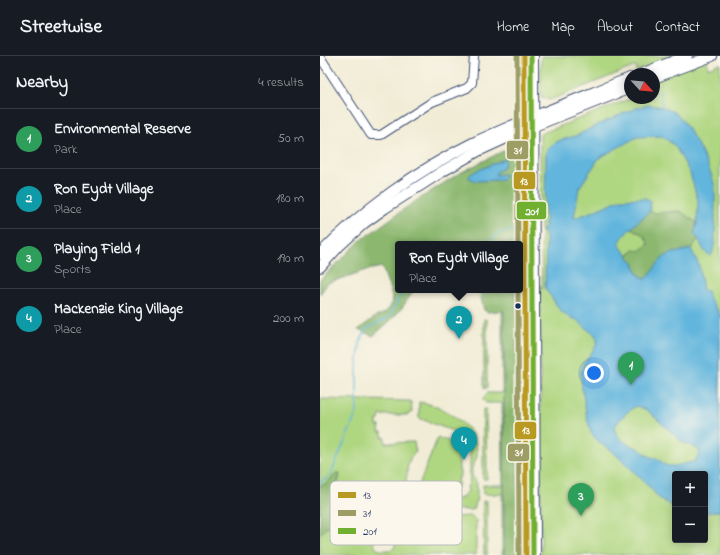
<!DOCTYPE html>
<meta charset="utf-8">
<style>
body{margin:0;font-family:"Indie Flower",sans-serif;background:#242831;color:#f1f3f6}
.controls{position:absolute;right:12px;bottom:12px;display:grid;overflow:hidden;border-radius:4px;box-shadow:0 2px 10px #0003}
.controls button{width:36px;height:36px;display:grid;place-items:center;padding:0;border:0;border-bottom:1px solid #363941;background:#171b24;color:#f1f3f6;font:20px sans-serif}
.compass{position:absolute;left:304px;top:12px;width:36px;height:36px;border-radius:50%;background:#171b24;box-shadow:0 2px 10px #0003;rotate:116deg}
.you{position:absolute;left:274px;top:317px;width:14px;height:14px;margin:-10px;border:3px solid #fff;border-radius:50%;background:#1a73e8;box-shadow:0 0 0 6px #1a73e833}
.badge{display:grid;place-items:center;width:26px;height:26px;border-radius:50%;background:#db2777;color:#fff;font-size:13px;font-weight:700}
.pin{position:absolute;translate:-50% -33px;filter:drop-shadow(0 1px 2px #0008)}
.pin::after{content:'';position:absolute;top:21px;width:14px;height:12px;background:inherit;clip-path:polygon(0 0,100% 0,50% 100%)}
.popup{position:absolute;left:75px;top:185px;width:128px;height:52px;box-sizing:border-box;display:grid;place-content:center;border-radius:4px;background:#171b24;filter:drop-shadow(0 1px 3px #0005);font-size:13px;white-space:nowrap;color:#9ea1a6}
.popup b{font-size:15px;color:#f1f3f6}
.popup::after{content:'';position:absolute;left:50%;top:100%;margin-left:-8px;border:8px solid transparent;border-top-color:#171b24}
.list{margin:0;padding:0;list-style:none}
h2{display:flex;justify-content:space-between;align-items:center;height:52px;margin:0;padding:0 16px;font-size:17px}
h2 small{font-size:13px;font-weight:400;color:#9ea1a6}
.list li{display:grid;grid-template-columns:26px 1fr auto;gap:12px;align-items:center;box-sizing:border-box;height:60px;padding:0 16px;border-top:1px solid #363941}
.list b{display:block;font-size:15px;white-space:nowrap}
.list p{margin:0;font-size:13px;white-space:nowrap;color:#9ea1a6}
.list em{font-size:13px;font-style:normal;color:#9ea1a6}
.map{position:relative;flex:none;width:400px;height:499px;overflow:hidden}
header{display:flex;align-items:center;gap:24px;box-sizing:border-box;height:56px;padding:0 20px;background:#171b24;border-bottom:1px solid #363941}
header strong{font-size:19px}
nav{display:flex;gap:22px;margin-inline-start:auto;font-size:14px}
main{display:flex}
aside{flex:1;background:#171b24}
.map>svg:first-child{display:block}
.green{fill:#afd680;stroke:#65826f;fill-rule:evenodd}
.forest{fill:#8bb76e;stroke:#537366}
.water{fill:#62b5dd;stroke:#3e729e;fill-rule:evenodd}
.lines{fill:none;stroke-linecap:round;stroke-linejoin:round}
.stream{stroke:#62b5dd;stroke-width:1.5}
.minor-casing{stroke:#3b4b70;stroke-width:10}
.major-casing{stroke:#3b4b70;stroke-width:12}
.minor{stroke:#fff;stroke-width:8}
.major{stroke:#fff;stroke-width:10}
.bus-1-casing{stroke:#fbf7ec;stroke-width:8}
.bus-2-casing{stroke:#fbf7ec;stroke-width:8}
.bus-3-casing{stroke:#fbf7ec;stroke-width:8}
.bus-1{stroke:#b89921;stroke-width:5}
.bus-2{stroke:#9d9e66;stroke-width:5}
.bus-3{stroke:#71af30;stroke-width:5}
.bus-dot{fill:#1b2f5e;stroke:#fbf7ec;stroke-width:1.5}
.key{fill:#fbf7ec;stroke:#b8bbc1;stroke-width:1}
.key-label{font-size:11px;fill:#1b2f5e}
.line-badge{stroke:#fbf7ec;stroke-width:1.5}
.badge-label{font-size:11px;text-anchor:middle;font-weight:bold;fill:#fff}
</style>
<header>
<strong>Streetwise</strong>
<nav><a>Home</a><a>Map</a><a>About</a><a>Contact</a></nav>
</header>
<main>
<aside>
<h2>Nearby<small>4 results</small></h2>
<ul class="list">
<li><span class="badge" style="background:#2e9e5b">1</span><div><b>Environmental Reserve</b><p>Park</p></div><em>50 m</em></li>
<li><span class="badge" style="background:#0f9aa8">2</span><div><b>Ron Eydt Village</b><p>Place</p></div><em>180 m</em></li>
<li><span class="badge" style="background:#2e9e5b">3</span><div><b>Playing Field 1</b><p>Sports</p></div><em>190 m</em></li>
<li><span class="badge" style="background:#0f9aa8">4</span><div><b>Mackenzie King Village</b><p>Place</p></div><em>200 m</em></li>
</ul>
</aside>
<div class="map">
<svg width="400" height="499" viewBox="0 0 400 499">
<rect width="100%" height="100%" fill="#fbf7ec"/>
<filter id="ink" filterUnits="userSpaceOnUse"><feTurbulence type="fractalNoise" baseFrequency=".025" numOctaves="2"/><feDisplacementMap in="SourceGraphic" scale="8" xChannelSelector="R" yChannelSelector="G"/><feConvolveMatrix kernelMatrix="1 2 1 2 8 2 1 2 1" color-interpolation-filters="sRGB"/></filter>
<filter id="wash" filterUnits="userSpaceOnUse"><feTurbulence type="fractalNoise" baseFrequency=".012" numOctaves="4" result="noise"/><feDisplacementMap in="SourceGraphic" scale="16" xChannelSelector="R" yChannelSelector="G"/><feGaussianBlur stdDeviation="0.9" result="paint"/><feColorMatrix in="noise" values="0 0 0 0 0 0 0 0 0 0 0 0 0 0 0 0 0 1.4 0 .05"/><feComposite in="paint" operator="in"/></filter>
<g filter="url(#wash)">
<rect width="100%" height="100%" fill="#f1ecd5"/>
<g class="green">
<path d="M221 0H387L388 12 400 7V499H221L220 229 222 233 220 78 312 42H334V18H316V10L230 44 221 41ZM355 418H385V484H355Z"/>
<path d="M184 254V499H182V438H163V429H183L182 347H166L163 344 164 341 167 337H182V256Z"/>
<path d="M164 263 167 264V332H164Z"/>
<path d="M0 343 91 345 92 357H89V359H60L59 364H57V370H60L59 376H62V381H65V387L94 386 96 396C84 406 89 417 85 429H78V438L81 440 77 460C67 460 57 457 53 468H55C53 485 49 499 73 493L75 490 76 470 106 462 152 460 156 464V499H0V478L6 472 15 467 18 455 13 447 15 441 20 417H16L7 427 0 430Z"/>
<path d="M99 346C118 348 152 367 156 388 157 391 158 399 156 403 154 408 151 411 152 417 152 421 154 422 156 425 158 430 157 448 154 452L151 454 112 453 90 458 95 445 137 444 138 442 140 443 142 442V440H144L148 435 147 430 149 429 150 420H149V415H150C150 406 150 401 150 392H148L149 389 147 384H145L146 381 142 380 143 378 136 375V376C122 371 113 368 99 362Z"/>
<path d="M163 353H166L167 423H163Z"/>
<path d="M118 381 123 384 124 383 134 388V387L139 388V415H140V420H139V424H137V427H139L137 432C128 430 120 432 111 432 107 432 103 431 98 431Z"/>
<path d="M163 445H167V499H164Z"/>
</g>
<g class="forest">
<path d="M191 94 195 97V188H78V234H94L82 252 71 264 53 280 38 274 55 261 65 257 71 250 72 239 62 211 47 214 8 227 0 238V224L40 185 91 148 138 118 183 95Z"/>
<path d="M330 155 335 157 360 155 377 167 374 178 379 182 371 193C361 196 348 197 341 204 335 210 332 218 325 223 316 217 314 208 308 199L314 194 320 195 328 189C327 179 319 177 311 172L315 167Z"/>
<path d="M159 234H196L197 258 198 499H184V255L167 256 164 254Z"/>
<path d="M16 417H20L15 441 13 447 18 455V465L6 472 0 478V430L7 427Z"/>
</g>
<g class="water">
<path d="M328 49C338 50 346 51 355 57 368 66 394 117 395 133V184L392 199 390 200C380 194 383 186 374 178L377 167 378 145 370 117 355 90 342 80 317 81 279 102 259 132 254 162 269 157 301 143 325 142 331 145 330 155C322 163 301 178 299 189L314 207 318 218 325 223C332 218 335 210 341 204 348 196 361 196 371 193L379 209 383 234 387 235 389 241 400 259V454L399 455 385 457V418H355V452L339 442 324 425 291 394 279 386 271 377 267 362 262 333 261 317 265 306 268 302 277 288V282L274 278 267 273 257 264 249 261 240 254 225 232 226 181 223 174 225 170 226 95 228 92 238 85 258 79 277 69 316 52ZM316 350 322 352 327 354 361 385 378 393 380 397 375 405C366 407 354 412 345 409 342 407 340 404 337 402 328 402 325 397 318 392 316 391 314 391 312 390 304 387 296 380 294 372 300 362 307 356 316 350Z"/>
<path d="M184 103 185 104C185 110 182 113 176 116V119L184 118 185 119 182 124 156 125 149 122V120L154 116Z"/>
</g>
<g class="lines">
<g class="stream">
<path d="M340 34 342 50"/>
<path d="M168 188 179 176 192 175"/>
<path d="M0 427 11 418 37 356V312L40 287 45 274 69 261 83 234"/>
</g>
</g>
</g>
<g filter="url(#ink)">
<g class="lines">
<defs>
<path id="minor" d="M0 1 51 79H61L112 46 147 32 152 27 154 0"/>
<g id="major">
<path d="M204 0 206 499"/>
<path d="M213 0 215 499"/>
<path d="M321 18 367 0"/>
<path d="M334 22 392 0"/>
<path d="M0 198C42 154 98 114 153 87 204 63 258 43 310 22"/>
<path d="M0 211 20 189 44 167 65 152 123 115 158 95 204 74 310 32"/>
</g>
</defs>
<use href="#minor" class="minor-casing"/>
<use href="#major" class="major-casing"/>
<use href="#minor" class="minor"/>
<use href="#major" class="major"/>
<defs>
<path id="bus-1" d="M204 0 206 499"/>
<g id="bus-2">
<path d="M197 0 198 188"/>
<path d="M198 234 199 499"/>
</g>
<path id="bus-3" d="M211 0 213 499"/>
</defs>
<use href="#bus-1" class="bus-1-casing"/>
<use href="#bus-2" class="bus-2-casing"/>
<use href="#bus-3" class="bus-3-casing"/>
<use href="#bus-1" class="bus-1"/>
<use href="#bus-2" class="bus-2"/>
<use href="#bus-3" class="bus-3"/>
</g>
</g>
<circle class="bus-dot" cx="198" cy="250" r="3.5"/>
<rect x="10" y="425" width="132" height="64" rx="6" class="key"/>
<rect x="18" y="436" width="18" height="6" fill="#b89921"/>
<rect x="18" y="454" width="18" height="6" fill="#9d9e66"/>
<rect x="18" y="472" width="18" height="6" fill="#71af30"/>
<g class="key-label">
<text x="43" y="443">13</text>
<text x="43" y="461">31</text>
<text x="43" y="479">201</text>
</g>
<g class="line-badge">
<rect x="186" y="84" width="23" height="20" rx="4" fill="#9d9e66"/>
<rect x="193" y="115" width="23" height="19" rx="4" fill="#b89921"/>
<rect x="196" y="145" width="31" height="19" rx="4" fill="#71af30"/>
<rect x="194" y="365" width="23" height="19" rx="4" fill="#b89921"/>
<rect x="187" y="387" width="23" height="19" rx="4" fill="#9d9e66"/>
</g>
<g class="badge-label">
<text x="198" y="98">31</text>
<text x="204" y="129">13</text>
<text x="212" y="159">201</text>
<text x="206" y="378">13</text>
<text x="199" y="400">31</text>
</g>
</svg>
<div class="controls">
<button>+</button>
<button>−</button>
</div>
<svg class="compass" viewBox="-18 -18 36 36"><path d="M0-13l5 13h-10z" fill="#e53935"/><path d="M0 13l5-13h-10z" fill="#9ea1a6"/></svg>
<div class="you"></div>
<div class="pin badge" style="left:311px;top:329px;background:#2e9e5b">1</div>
<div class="pin badge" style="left:139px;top:283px;background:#0f9aa8">2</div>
<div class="popup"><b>Ron Eydt Village</b>Place</div>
<div class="pin badge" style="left:261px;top:460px;background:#2e9e5b">3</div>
<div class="pin badge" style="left:144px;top:404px;background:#0f9aa8">4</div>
</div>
</main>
